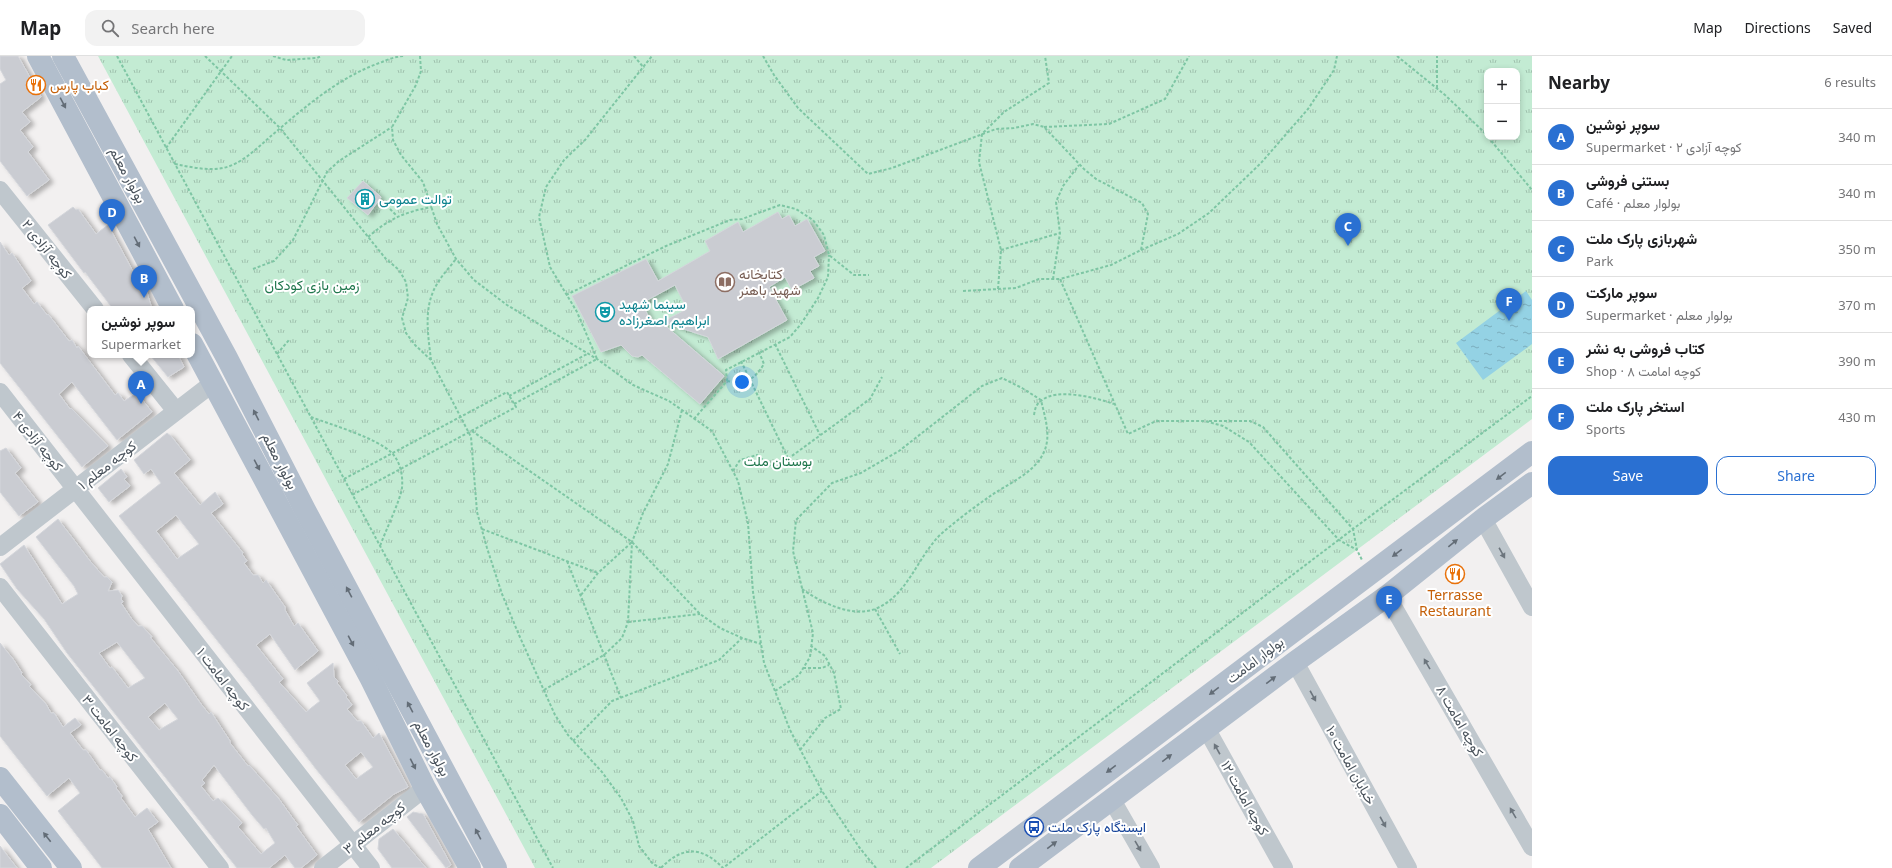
<!DOCTYPE html>
<meta charset="utf-8">
<style>
body{margin:0;font-family:"Noto Sans",Vazirmatn,sans-serif;background:#f2f2f2;color:#202124}
.controls{position:absolute;right:12px;top:12px;display:grid;overflow:hidden;border-radius:8px;box-shadow:0 2px 6px #0003}
.controls button{width:36px;height:36px;display:grid;place-items:center;padding:0;border:0;border-bottom:1px solid #e0e0e0;background:#fff;color:#202124;font:20px sans-serif}
.you{position:absolute;left:742px;top:326px;width:14px;height:14px;margin:-10px;border:3px solid #fff;border-radius:50%;background:#1a73e8;box-shadow:0 0 0 6px #1a73e833}
.badge{display:grid;place-items:center;width:26px;height:26px;border-radius:50%;background:#2a70d2;color:#fff;font-size:13px;font-weight:700}
.pin{position:absolute;translate:-50% -33px;filter:drop-shadow(0 1px 2px #0008)}
.pin::after{content:'';position:absolute;top:21px;width:14px;height:12px;background:inherit;clip-path:polygon(0 0,100% 0,50% 100%)}
.popup{position:absolute;left:87px;top:250px;width:108px;height:52px;box-sizing:border-box;display:grid;place-content:center;border-radius:8px;background:#fff;filter:drop-shadow(0 1px 3px #0005);font-size:13px;white-space:nowrap;color:#757577}
.popup b{font-size:15px;color:#202124}
.popup::after{content:'';position:absolute;left:50%;top:100%;margin-left:-8px;border:8px solid transparent;border-top-color:#fff}
.list{margin:0;padding:0;list-style:none}
h2{display:flex;justify-content:space-between;align-items:center;height:52px;margin:0;padding:0 16px;font-size:17px}
h2 small{font-size:13px;font-weight:400;color:#757577}
.list li{display:grid;grid-template-columns:26px 1fr auto;gap:12px;align-items:center;box-sizing:border-box;height:56px;padding:0 16px;border-top:1px solid #e0e0e0}
.list b{display:block;font-size:15px;white-space:nowrap}
.list p{margin:0;font-size:13px;white-space:nowrap;color:#757577}
.list em{font-size:13px;font-style:normal;color:#757577}
.actions{display:flex;gap:8px;padding:12px 16px}
.actions a{flex:1;padding:9px 0;border:1px solid #2a70d2;border-radius:12px;text-align:center;font-size:14px;color:#2a70d2}
.actions .main{background:#2a70d2;color:#fff}
.icon{flex:none;width:22px;height:22px;fill:none;stroke:currentColor;stroke-width:2;stroke-linecap:round;stroke-linejoin:round}
.map{position:relative;flex:none;width:1532px;height:812px;overflow:hidden}
header{display:flex;align-items:center;gap:24px;box-sizing:border-box;height:56px;padding:0 20px;background:#fff;border-bottom:1px solid #e0e0e0}
header strong{font-size:19px}
nav{display:flex;gap:22px;margin-inline-start:auto;font-size:14px}
.search{width:280px;height:36px;background:#f2f2f2;display:flex;align-items:center;gap:10px;box-sizing:border-box;padding:0 14px;border-radius:12px;color:#757577;font-size:15px}
main{display:flex}
aside{flex:1;background:#fff}
.map>svg:first-child{display:block}
.park{fill:url(#park-tufts);fill-rule:evenodd}
.water{fill:url(#water-ripples)}
.building{fill:#caccd2;stroke:#d4d6db;fill-rule:evenodd;filter:url(#shadow)}
.lines{fill:none;stroke-linecap:round;stroke-linejoin:round}
.path{stroke:#7ec6a4;stroke-width:2;stroke-dasharray:3 2;stroke-linecap:butt}
.minor{stroke:#bfc7cd;stroke-width:18}
.major{stroke:#b2becc;stroke-width:22}
.oneway{fill:#636d77}
.oneway2{fill:#6c757d}
.labels{text-anchor:middle;stroke-width:4;stroke-linejoin:round;paint-order:stroke}
.food-label{font-size:14px;fill:#c56008;stroke:#fff;text-anchor:start}
.street-label{font-size:14px;fill:#49525b;stroke:#fff}
.culture-label{font-size:14px;fill:#0d838f;stroke:#fff;text-anchor:start}
.education-label{font-size:14px;fill:#785e54;stroke:#fff;text-anchor:start}
.park-label{font-size:14px;fill:#20774d;stroke:#fff}
.transit-label{font-size:14px;fill:#164399;stroke:#fff;text-anchor:start}
</style>
<header>
<strong>Map</strong>
<div class="search"><svg class="icon" aria-label="search" viewBox="0 0 24 24"><circle cx="10" cy="10" r="6"/><path d="M15 15l6 6"/></svg>Search here</div>
<nav><a>Map</a><a>Directions</a><a>Saved</a></nav>
</header>
<main>
<div class="map">
<svg width="1532" height="812" viewBox="0 0 1532 812">
<defs>
<pattern id="park-tufts" width="24" height="20" patternUnits="userSpaceOnUse"><rect width="24" height="20" fill="#c3ebd3"/><path d="M3 7l-1-3M5 7V3M7 7l1-3M15 17l-1-3M17 17v-4M19 17l1-3" fill="none" stroke="#a0c1ae"/></pattern>
<pattern id="water-ripples" width="26" height="14" patternUnits="userSpaceOnUse"><rect width="26" height="14" fill="#94d2e4"/><path d="M2 4q2-2 4 0t4 0M15 11q2-2 4 0t4 0" fill="none" stroke="#7badbc"/></pattern>
<filter id="shadow"><feDropShadow dx="4.5" dy="2.5" stdDeviation="2" flood-color="#0004"/></filter>
</defs>
<rect width="100%" height="100%" fill="#f2f0f0"/>
<path class="park" d="M98 0H1532V363L931 812H535ZM1487 15H1517V81H1487Z"/>
<path class="water" d="M1526 235 1532 244V288L1483 324 1456 287Z"/>
<g class="building">
<path d="M0 0H18L41 41 22 56 30 66 20 74 33 91 28 96 49 124 27 140 0 105V28L6 24 0 13Z"/>
<path d="M363 125 381 141 368 159 347 142Z"/>
<path d="M73 151 76 154 78 153 96 178 108 169 142 232 145 230 152 253H113L85 216 84 217 48 169Z"/>
<path d="M778 156 782 163 789 159 795 170 807 163 825 195 814 201 819 210 810 215 814 222 792 234 785 221 769 231 787 264 718 303 708 281 662 266 687 253 675 229 642 247 653 270 661 266 724 320 700 348 642 299 638 301 632 300 621 289 601 296 572 240 646 203 658 225 710 195 705 185 738 166 743 176Z"/>
<path d="M0 186 9 199 12 197 31 225 22 232 34 248 37 246 47 259 48 258 69 285 72 284 77 292 78 290 115 339 118 337 124 345 137 337 152 356 117 384 72 326 59 338 70 353 71 352 108 390 82 411 0 307Z"/>
<path d="M150 299H178L184 311 168 321Z"/>
<path d="M167 377 171 380 190 404 174 417 200 449 215 436 223 448 211 457 243 497 242 498 247 505 244 507 253 519H258L263 527 266 524 285 551V554L294 570 298 567 318 595 295 614 270 578 256 589 283 623 279 626 306 656 320 645 307 627 333 607 334 621 338 625 337 627 347 640 346 641 352 649 347 653 357 665H361L373 682 379 677 408 731 394 738 359 766 316 713 250 626 119 460 161 427 151 413 144 418 134 404ZM176 459 199 488 177 503 156 475ZM361 696 373 711 356 723 345 709Z"/>
<path d="M6 392 21 412 15 417 38 446 19 460 0 436V395Z"/>
<path d="M121 413 127 421 124 423 130 430 109 446 98 432Z"/>
<path d="M58 463 90 505 104 521H107L112 526 108 535 118 534 122 540 121 543 123 546 121 547 131 562 138 570H142L152 581H150L178 615 201 648 209 658 211 656 230 685V687L248 710 249 709 279 743 294 764 298 769 296 770 317 799 301 812H295L285 799 269 812H237L67 597 44 563 17 533 0 508 24 489 62 548 78 538 74 530 36 481ZM117 586 145 622 128 632 112 611 110 612 99 597ZM165 647 178 663 159 674 148 661ZM214 709 252 759 264 773 266 772 275 787 261 798 238 771 242 767 218 742 213 745 201 730 205 727 202 724Z"/>
<path d="M0 587 13 603 22 617 21 618 31 629 29 630 46 648 51 657H54L63 671 75 662 81 669 70 677 83 694H86L100 714H102L108 722 110 721 117 731 116 732 122 740 121 742 135 761 147 752 158 766 148 773 171 812H102L58 755 80 737 69 722 47 740 0 680Z"/>
<path d="M413 756 423 758 451 809 446 812 407 761Z"/>
<path d="M393 773 426 812H392L378 793 379 783Z"/>
<path d="M0 790 17 812H0Z"/>
</g>
<g class="lines">
<g class="path">
<path d="M117 0 553 812"/>
<path d="M205 0 280 72 386 203 399 214 406 226 408 242 402 262 406 277 415 289 431 304 471 381 477 456 487 492 502 538 519 579 555 659 568 679 602 716 621 742 633 765 639 790 653 808 661 812"/>
<path d="M273 0 286 4 317 2 321 0"/>
<path d="M420 0 421 15 416 29 392 71 393 84 401 99 423 126 437 168 456 203 474 224 507 249 597 303 633 329 669 345 712 375 738 425 748 467 753 536 764 607 775 635 790 674 822 735 859 791 876 812"/>
<path d="M634 0 644 12"/>
<path d="M763 0 774 19 798 52 868 118 892 112 996 73 1014 72 1033 68 1044 71 1084 113 1096 123 1142 147 1148 158 1141 194 1111 209 1060 223 1128 378 1156 365H1205L1223 370 1249 386 1339 484 1357 494"/>
<path d="M1397 0 1445 39 1487 79"/>
<path d="M1437 32V0"/>
<path d="M1044 71 1109 68 1165 43 1189 0"/>
<path d="M1488 81 1532 134"/>
<path d="M166 92 232 0"/>
<path d="M175 108C190 111 208 115 223 112 242 108 257 92 271 80 305 51 339 21 382 6 389 3 397 0 405 0"/>
<path d="M390 153 397 160"/>
<path d="M368 181C389 163 404 156 432 151"/>
<path d="M1001 194 1060 177"/>
<path d="M1141 194 1178 178 1209 157 1261 107 1308 53 1334 14 1337 0"/>
<path d="M253 213 274 205 293 184 327 116 339 105 392 71"/>
<path d="M1053 223 1060 177 1056 146 1063 130 1079 109"/>
<path d="M998 233 1001 194 979 106 982 78 1004 56 1049 27 1045 0"/>
<path d="M963 235 1016 232 1039 223H1060"/>
<path d="M566 239 666 190 730 164 742 163 780 149 796 153 813 164 824 179 829 199 854 219H869"/>
<path d="M775 288 820 379"/>
<path d="M277 298 289 284"/>
<path d="M431 304C428 278 423 251 437 228 442 219 450 211 456 203"/>
<path d="M741 305 788 402"/>
<path d="M727 325C745 329 754 324 764 308L759 296"/>
<path d="M509 340 587 298"/>
<path d="M514 348 597 303 577 256 550 211 539 161 546 131 564 104 585 84 652 0"/>
<path d="M1034 359C1035 353 1036 348 1041 345 1056 331 1097 342 1114 348"/>
<path d="M311 361C332 369 377 382 392 397 401 407 403 420 402 432 400 445 385 476 380 490"/>
<path d="M694 363 727 325 726 314 790 281 801 268 818 242 828 221 829 199"/>
<path d="M1209 365H1250L1263 371 1353 473 1532 340"/>
<path d="M472 375 632 486 700 558 720 572 742 582 761 588"/>
<path d="M733 415 740 404 757 399 774 413 870 343 882 321"/>
<path d="M344 423 507 336 516 351 352 439"/>
<path d="M482 473 598 517"/>
<path d="M567 505 621 642"/>
<path d="M581 539 598 517 632 486"/>
<path d="M875 553 900 598"/>
<path d="M628 566 700 558"/>
<path d="M803 612H822L829 609"/>
<path d="M544 634 604 599 622 582 628 566 632 486 643 457 668 408 682 354"/>
<path d="M775 635 799 619 810 601 813 577 793 495 796 464 832 427 861 417 899 395 982 330 1002 322 1022 332 1041 344C1045 362 1052 381 1043 398 1033 418 1007 428 989 441 973 452 956 465 941 478 917 501 908 540 875 553 852 562 820 546 802 533"/>
<path d="M573 685 612 645 719 604 742 582"/>
<path d="M800 694 825 662 841 653 834 617 825 600 811 590"/>
<path d="M661 812C682 790 702 790 723 812L822 735"/>
<path d="M906 812 1353 473 1357 494 1362 504"/>
</g>
<g class="minor">
<path d="M0 134 95 253"/>
<path d="M131 299 176 355"/>
<path d="M0 336 371 812"/>
<path d="M1483 463 1532 551"/>
<path d="M0 491 213 327"/>
<path d="M0 531 220 812"/>
<path d="M1387 540 1532 791"/>
<path d="M1295 606 1408 812"/>
<path d="M1206 672 1284 812"/>
<path d="M1112 744 1151 812"/>
<path d="M323 812 425 732"/>
</g>
<g class="major">
<path d="M38 0 173 253"/>
<path d="M63 0 227 302 305 454 496 812"/>
<path d="M192 288 371 623 425 732 470 812"/>
<path d="M0 722 71 812"/>
<path d="M0 759 41 812"/>
<path d="M979 812 1532 396"/>
<path d="M1020 812 1295 606 1387 540 1483 463 1532 427"/>
</g>
</g>
<defs><path id="oneway-solid" d="M-6-.8H1V-3.2L6.5 0L1 3.2V.8H-6Z"/></defs>
<g class="oneway">
<use href="#oneway-solid" transform="translate(63 47) rotate(62)"/>
<use href="#oneway-solid" transform="translate(137 186) rotate(62)"/>
<use href="#oneway-solid" transform="translate(256 359) rotate(-117)"/>
<use href="#oneway-solid" transform="translate(257 409) rotate(62)"/>
<use href="#oneway-solid" transform="translate(1501 420) rotate(143)"/>
<use href="#oneway-solid" transform="translate(1453 487) rotate(-39)"/>
<use href="#oneway-solid" transform="translate(1397 497) rotate(143)"/>
<use href="#oneway-solid" transform="translate(349 536) rotate(-118)"/>
<use href="#oneway-solid" transform="translate(351 585) rotate(62)"/>
<use href="#oneway-solid" transform="translate(1271 624) rotate(-37)"/>
<use href="#oneway-solid" transform="translate(1214 635) rotate(143)"/>
<use href="#oneway-solid" transform="translate(410 651) rotate(-118)"/>
<use href="#oneway-solid" transform="translate(1167 702) rotate(-37)"/>
<use href="#oneway-solid" transform="translate(413 708) rotate(63)"/>
<use href="#oneway-solid" transform="translate(1111 713) rotate(143)"/>
<use href="#oneway-solid" transform="translate(478 778) rotate(-118)"/>
<use href="#oneway-solid" transform="translate(47 781) rotate(-128)"/>
<use href="#oneway-solid" transform="translate(1052 789) rotate(-37)"/>
</g>
<g class="oneway2">
<use href="#oneway-solid" transform="translate(1502 497) rotate(61)"/>
<use href="#oneway-solid" transform="translate(1427 608) rotate(-120)"/>
<use href="#oneway-solid" transform="translate(1313 640) rotate(61)"/>
<use href="#oneway-solid" transform="translate(1217 693) rotate(-119)"/>
<use href="#oneway-solid" transform="translate(1513 757) rotate(-120)"/>
<use href="#oneway-solid" transform="translate(1383 766) rotate(61)"/>
<use href="#oneway-solid" transform="translate(1138 790) rotate(60)"/>
</g>
<defs>
<symbol id="restaurant-ring" viewBox="-11 -11 22 22"><circle r="9.5" fill="#fff" stroke="#e8710a" stroke-width="1.5"/><path d="M-5-6h1v4h1v-4h1v4h1v-4h1v5L-1.5 .5V6h-2V.5L-5-1ZM5-6V6H3V1.5H1.5Q1.5-4 5-6Z" fill="#e8710a"/></symbol>
<symbol id="building-ring" viewBox="-11 -11 22 22"><circle r="9.5" fill="#fff" stroke="#0f9aa8" stroke-width="1.5"/><path d="M-4-6H4V6H1V3H-1V6H-4ZM-2.5-4.3h1.7v1.8h-1.7ZM.8-4.3h1.7v1.8H.8ZM-2.5-1h1.7V.8h-1.7ZM.8-1h1.7V.8H.8Z" fill="#0f9aa8"/></symbol>
<symbol id="library-ring" viewBox="-11 -11 22 22"><circle r="9.5" fill="#fff" stroke="#8d6e63" stroke-width="1.5"/><path d="M-6-4Q-3-5.5-.7-3.5V5Q-3 3-6 4ZM6-4Q3-5.5 .7-3.5V5Q3 3 6 4Z" fill="#8d6e63"/></symbol>
<symbol id="theatre-ring" viewBox="-11 -11 22 22"><circle r="9.5" fill="#fff" stroke="#0f9aa8" stroke-width="1.5"/><path d="M-5-5.5Q0-4 5-5.5V0Q5 5 0 6Q-5 5-5 0ZM-3.3-2.5H-1v1.5H-3.3ZM1-2.5H3.3v1.5H1ZM-2.8 1Q0 5.5 2.8 1Z" fill="#0f9aa8"/></symbol>
<symbol id="bus-ring" viewBox="-11 -11 22 22"><circle r="9.5" fill="#fff" stroke="#1a4fb4" stroke-width="1.5"/><path d="M-5-6H5V4H4V6H2V4H-2V6H-4V4H-5ZM-3.5-4V0h7V-4ZM-3.5 1.2v1.5H-2V1.2ZM2 1.2v1.5H3.5V1.2Z" fill="#1a4fb4"/></symbol>
</defs>
<g fill-rule="evenodd">
<use href="#restaurant-ring" x="25" y="18" width="22" height="22"/>
<use href="#building-ring" x="354" y="132" width="22" height="22"/>
<use href="#library-ring" x="714" y="215" width="22" height="22"/>
<use href="#theatre-ring" x="594" y="245" width="22" height="22"/>
<use href="#restaurant-ring" x="1444" y="507" width="22" height="22"/>
<use href="#bus-ring" x="1023" y="760" width="22" height="22"/>
</g>
<g class="labels">
<g class="food-label">
<text x="50" y="34">کباب پارس</text>
<text x="1455" y="544" text-anchor="middle">Terrasse<tspan x="1455" dy="16">Restaurant</tspan></text>
</g>
<g class="street-label">
<text transform="translate(128 119) rotate(62)" y="5">بولوار معلم</text>
<text transform="translate(47 193) rotate(52)" y="5">کوچه آزادی ۲</text>
<text transform="translate(38 385) rotate(52)" y="5">کوچه آزادی ۴</text>
<text transform="translate(280 405) rotate(63)" y="5">بولوار معلم</text>
<text transform="translate(107 409) rotate(-38)" y="5">کوچه معلم ۱</text>
<text transform="translate(1255 604) rotate(-37)" y="5">بولوار امامت</text>
<text transform="translate(223 623) rotate(52)" y="5">کوچه امامت ۱</text>
<text transform="translate(1460 665) rotate(60)" y="5">کوچه امامت ۸</text>
<text transform="translate(110 672) rotate(52)" y="5">کوچه امامت ۳</text>
<text transform="translate(432 692) rotate(62)" y="5">بولوار معلم</text>
<text transform="translate(1351 709) rotate(61)" y="5">خیابان امامت ۱۰</text>
<text transform="translate(1245 742) rotate(61)" y="5">کوچه امامت ۱۲</text>
<text transform="translate(374 772) rotate(-38)" y="5">کوچه معلم ۳</text>
</g>
<g class="culture-label">
<text x="379" y="148">توالت عمومی</text>
<text x="619" y="253">سینما شهید<tspan x="619" dy="16">ابراهیم اصغرزاده</tspan></text>
</g>
<g class="education-label">
<text x="739" y="223">کتابخانه<tspan x="739" dy="16">شهید باهنر</tspan></text>
</g>
<g class="park-label">
<text x="312" y="234">زمین بازی کودکان</text>
<text x="778" y="410">بوستان ملت</text>
</g>
<g class="transit-label">
<text x="1048" y="776">ایستگاه پارک ملت</text>
</g>
</g>
</svg>
<div class="controls">
<button>+</button>
<button>−</button>
</div>
<div class="you"></div>
<div class="pin badge" style="left:141px;top:348px">A</div>
<div class="popup"><b>سوپر نوشین</b>Supermarket</div>
<div class="pin badge" style="left:144px;top:242px">B</div>
<div class="pin badge" style="left:1348px;top:190px">C</div>
<div class="pin badge" style="left:112px;top:176px">D</div>
<div class="pin badge" style="left:1389px;top:563px">E</div>
<div class="pin badge" style="left:1509px;top:265px">F</div>
</div>
<aside>
<h2>Nearby<small>6 results</small></h2>
<ul class="list">
<li><span class="badge">A</span><div><b>سوپر نوشین</b><p>Supermarket · کوچه آزادی ۲</p></div><em>340 m</em></li>
<li><span class="badge">B</span><div><b>بستنی فروشی</b><p>Café · بولوار معلم</p></div><em>340 m</em></li>
<li><span class="badge">C</span><div><b>شهربازی پارک ملت</b><p>Park</p></div><em>350 m</em></li>
<li><span class="badge">D</span><div><b>سوپر مارکت</b><p>Supermarket · بولوار معلم</p></div><em>370 m</em></li>
<li><span class="badge">E</span><div><b>کتاب فروشی به نشر</b><p>Shop · کوچه امامت ۸</p></div><em>390 m</em></li>
<li><span class="badge">F</span><div><b>استخر پارک ملت</b><p>Sports</p></div><em>430 m</em></li>
</ul>
<div class="actions"><a class="main">Save</a><a>Share</a></div>
</aside>
</main>
